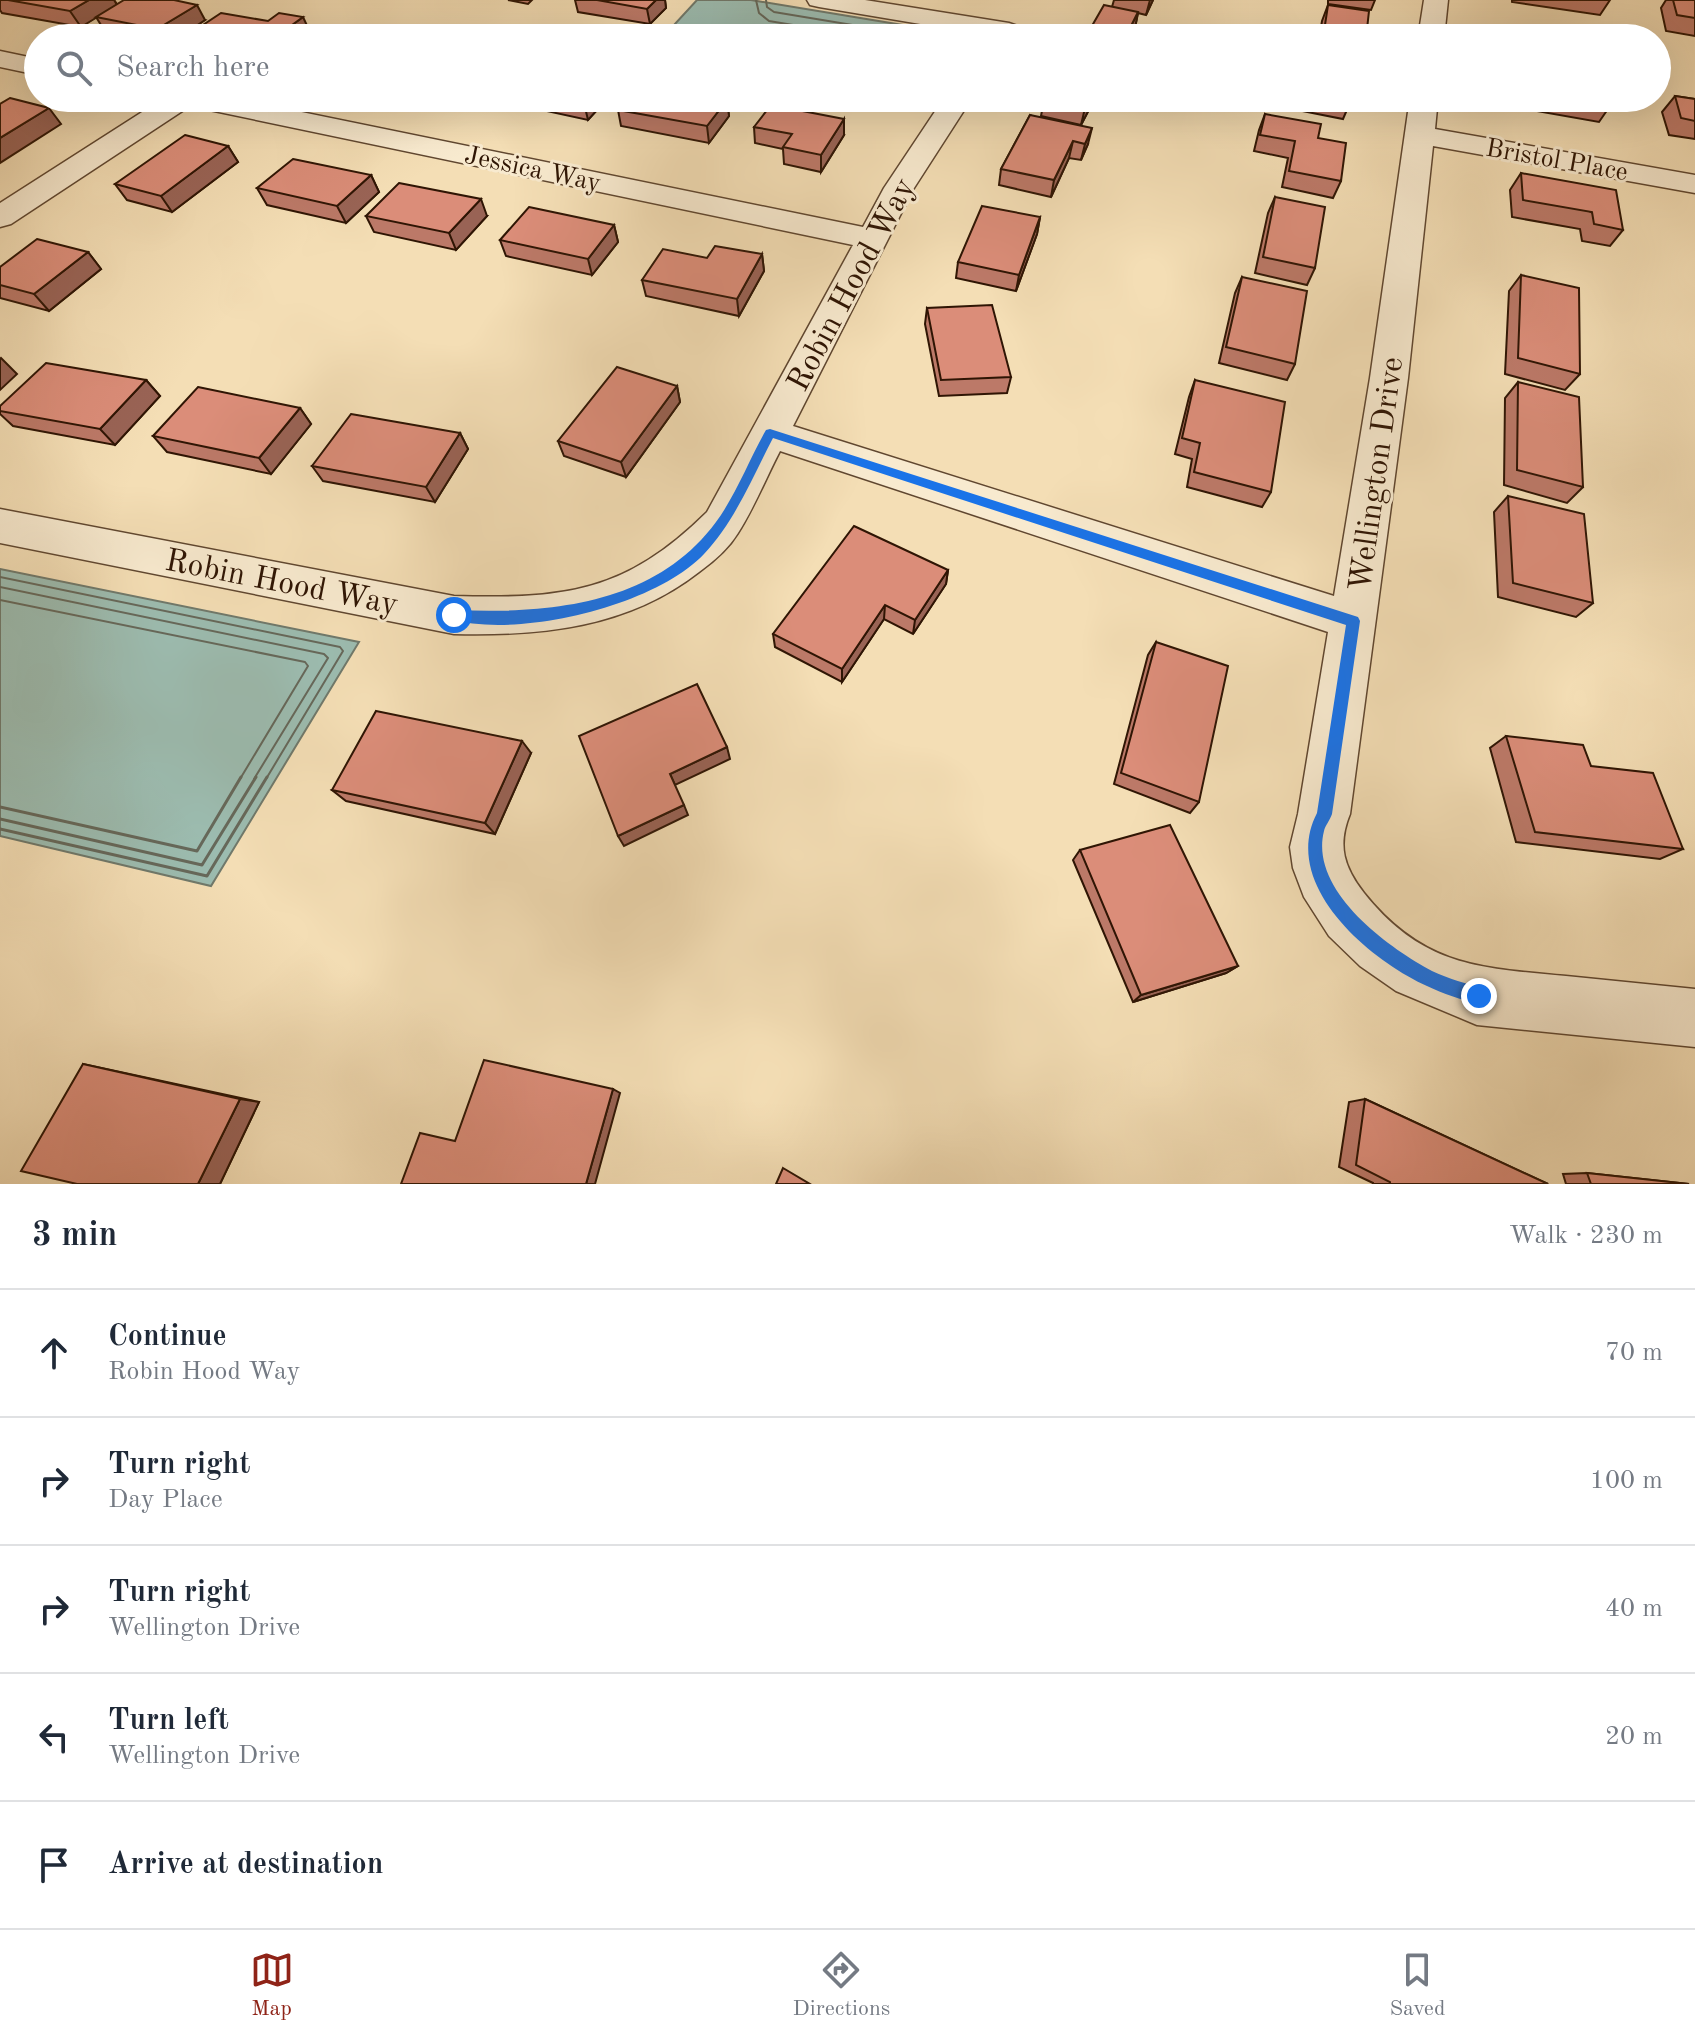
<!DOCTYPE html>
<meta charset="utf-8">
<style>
body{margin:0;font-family:"Old Standard TT",serif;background:#f6f6f7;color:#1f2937}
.stop{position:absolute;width:24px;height:24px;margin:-18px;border:6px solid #1a73e8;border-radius:50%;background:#fff}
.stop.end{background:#1a73e8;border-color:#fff;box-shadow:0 2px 8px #0008}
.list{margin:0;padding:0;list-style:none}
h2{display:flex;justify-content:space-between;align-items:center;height:104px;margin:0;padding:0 32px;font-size:34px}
h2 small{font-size:26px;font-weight:400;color:#747a83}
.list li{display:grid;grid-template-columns:52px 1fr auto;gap:24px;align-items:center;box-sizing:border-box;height:128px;padding:0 32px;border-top:2px solid #e0e1e3}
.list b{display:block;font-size:30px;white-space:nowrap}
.list p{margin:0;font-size:26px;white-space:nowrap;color:#747a83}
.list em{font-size:26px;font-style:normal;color:#747a83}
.icon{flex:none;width:44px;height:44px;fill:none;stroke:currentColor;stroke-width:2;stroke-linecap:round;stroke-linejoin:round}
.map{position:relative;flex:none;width:1695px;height:1184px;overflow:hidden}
.search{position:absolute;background:#fff;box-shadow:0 8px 32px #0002;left:24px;right:24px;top:24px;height:88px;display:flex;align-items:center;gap:20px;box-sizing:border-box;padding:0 28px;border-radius:44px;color:#747a83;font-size:30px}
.sheet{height:744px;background:#fff}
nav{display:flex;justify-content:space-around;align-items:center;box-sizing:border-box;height:112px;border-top:2px solid #e0e1e3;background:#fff;font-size:22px;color:#747a83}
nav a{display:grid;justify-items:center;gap:4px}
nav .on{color:#8f2418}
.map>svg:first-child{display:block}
.water{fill:#9cbcb0;stroke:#70796b;stroke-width:2}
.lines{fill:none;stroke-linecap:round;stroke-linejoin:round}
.shore-far1{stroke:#66685a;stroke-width:2}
.shore{stroke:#66685a;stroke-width:3}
.minor-casing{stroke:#604730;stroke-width:3}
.minor{fill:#f8eacf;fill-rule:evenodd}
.wall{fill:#bc7968;stroke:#2f1504;stroke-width:2}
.shaded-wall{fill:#996355;stroke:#2f1504;stroke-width:2}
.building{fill:#db8d79;stroke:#2f1504;stroke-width:2}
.route{fill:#1a73e8}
.labels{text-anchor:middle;stroke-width:6;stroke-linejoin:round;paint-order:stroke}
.far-street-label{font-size:26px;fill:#2f1504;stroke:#f8eacf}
.street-label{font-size:32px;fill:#2f1504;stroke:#f8eacf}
</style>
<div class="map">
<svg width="1695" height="1184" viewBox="0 0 1695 1184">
<rect width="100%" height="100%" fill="#f4deb5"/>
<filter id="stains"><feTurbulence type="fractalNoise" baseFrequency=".0025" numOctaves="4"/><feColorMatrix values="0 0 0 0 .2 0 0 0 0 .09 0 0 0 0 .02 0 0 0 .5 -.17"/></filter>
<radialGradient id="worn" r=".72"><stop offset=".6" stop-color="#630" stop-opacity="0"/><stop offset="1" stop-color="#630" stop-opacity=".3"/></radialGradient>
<g class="water">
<path d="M697 0H751L945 32 951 38H662Z"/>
<path d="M0 569 359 642 211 886 0 836Z"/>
</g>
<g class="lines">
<g class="shore-far1">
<path d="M756 0 759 13 769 21 871 38"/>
<path d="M766 0 767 7 774 12 931 38"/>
<path d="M0 577 340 647 343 651 266 779"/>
<path d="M0 587 324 654 328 658 254 779"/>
<path d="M0 600 305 662 308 666 240 779"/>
</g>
<g class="shore">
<path d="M0 807 197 851 241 777"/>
<path d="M0 819 202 865 256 777"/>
<path d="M0 829 207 876 267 777"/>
</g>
<defs>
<g id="minor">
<path d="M807 0H865L1009 23 1018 26 1022 31 1018 36 1004 38 819 7 810 5Z"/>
<path d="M1424 0H1448L1444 38H1418Z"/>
<path d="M0 51 38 59V75L0 67Z"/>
<path d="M164 98H233L863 227 884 188 944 98H972L914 188 793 426 1334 596 1370 378 1410 98H1438L1435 129 1695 175V193L1433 146 1408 378 1350 814C1337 846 1344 867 1364 893 1423 967 1480 968 1566 976 1609 980 1652 985 1695 989V1047L1477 1025 1396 991 1360 966 1329 936 1304 897 1293 868 1290 847 1298 814 1328 632 780 451C766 478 754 508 738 533 729 548 713 562 699 572 627 628 542 636 454 634L0 543V509L454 596C565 599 625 593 707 512L853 245 190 106 11 224 0 227V203Z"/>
</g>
</defs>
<use href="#minor" class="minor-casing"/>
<use href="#minor" class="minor"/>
</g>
<g class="wall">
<path d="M0 0H114L117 4 205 20 178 38H131L106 33 96 17 81 27 2 13 0 10Z"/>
<path d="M508 0H532L528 4Z"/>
<path d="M575 0H665L666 8 650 24 578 12Z"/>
<path d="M1114 0H1153L1146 15 1138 13 1135 28 1112 7Z"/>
<path d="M1328 0H1375L1371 10 1328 4Z"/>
<path d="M1512 0H1610L1600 15 1512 2Z"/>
<path d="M1666 0H1695V36L1666 31 1661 8Z"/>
<path d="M1328 5 1366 38H1319L1322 21Z"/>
<path d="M1675 96 1695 99V139L1669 135 1662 112Z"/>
<path d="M512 98H608L588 120 514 104Z"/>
<path d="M1095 98 1081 125 1041 116 1044 100Z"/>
<path d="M1284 98H1352L1343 119 1282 107Z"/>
<path d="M1503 98H1609L1610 106 1599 122 1503 105Z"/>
<path d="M727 100 729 116 709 143 621 126 618 110Z"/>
<path d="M1265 114 1341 181 1333 198 1282 187 1288 158 1254 151 1259 130Z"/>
<path d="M1030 115 1088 144 1081 160 1069 158 1051 197 999 185 1001 169Z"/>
<path d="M754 127 844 135 821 172 784 164 783 149 755 143Z"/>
<path d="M228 146 238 162 172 212 127 200 115 184Z"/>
<path d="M1521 173 1623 230 1610 246 1582 241 1580 229 1512 217 1510 190Z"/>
<path d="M371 175 379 192 346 223 267 205 257 188Z"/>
<path d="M1275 197 1315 268 1307 285 1255 273 1268 213Z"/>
<path d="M366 216H487L456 250 374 232Z"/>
<path d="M1040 217 1037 234 1016 291 956 278 958 262Z"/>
<path d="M614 225 618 242 592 275 506 256 500 240Z"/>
<path d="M88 252 101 269 49 311 0 298V267Z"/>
<path d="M762 254 764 271 739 316 646 296 642 280 707 258Z"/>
<path d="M1521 275 1580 374 1565 390 1505 374 1509 291Z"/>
<path d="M1242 277 1295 364 1287 380 1219 363 1235 293Z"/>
<path d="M927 308 1011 377 1007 393 939 396 925 324Z"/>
<path d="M146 380 160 396 115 445 13 426 0 414V406Z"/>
<path d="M1195 380 1271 492 1262 507 1187 487 1192 459 1175 454 1189 397Z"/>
<path d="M1518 382 1583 487 1567 503 1504 485 1505 398Z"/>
<path d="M677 386 680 402 626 477 564 456 558 441Z"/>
<path d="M300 408 311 424 271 474 167 452 153 436Z"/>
<path d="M460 433 468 449 435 502 323 481 312 466Z"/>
<path d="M1508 496 1593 603 1576 617 1498 597 1494 512Z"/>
<path d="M948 570 946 584 913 634 884 619 842 682 775 647 773 634Z"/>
<path d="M1156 642 1199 802 1190 813 1114 784 1148 655Z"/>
<path d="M1506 736 1591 766 1683 849 1660 859 1516 842 1490 748Z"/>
<path d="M531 753 495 834 346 801 332 790Z"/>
<path d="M1080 850 1238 966 1226 973 1133 1002 1073 860Z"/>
<path d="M83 1064 259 1102 220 1184H77Z"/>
<path d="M1365 1099 1548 1184H1373V1183L1339 1167 1349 1102Z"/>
<path d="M1587 1173 1689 1184H1566L1563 1174Z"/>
</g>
<g class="shaded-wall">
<path d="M89 0H114L117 5 81 27 70 11Z"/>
<path d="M656 0H665L666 8 650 24 647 9Z"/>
<path d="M1150 0H1153L1146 15Z"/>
<path d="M197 5 205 20 178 38H162L157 29Z"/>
<path d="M1138 12 1135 28 1129 38H1125Z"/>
<path d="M303 17 310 32 303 38H274Z"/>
<path d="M589 98H608L588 120 584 103Z"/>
<path d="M1090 98H1095L1081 125 1085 108Z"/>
<path d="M727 100 729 116 709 143 707 126Z"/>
<path d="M49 108 61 124 0 163V138Z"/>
<path d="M844 119V135L821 172V155Z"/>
<path d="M1092 128 1088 144 1081 160 1085 144Z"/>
<path d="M1073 141 1069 158 1051 197 1054 180Z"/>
<path d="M228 146 238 162 172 212 161 196Z"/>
<path d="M371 175 379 192 346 223 337 206Z"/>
<path d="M481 199 487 216 456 250 449 233Z"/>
<path d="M1040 217 1037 234 1016 291 1019 275Z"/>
<path d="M614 225 618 242 592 275 588 259Z"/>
<path d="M88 252 101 269 49 311 34 294Z"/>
<path d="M762 254 764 271 739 316 737 299Z"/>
<path d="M1 358 17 374 0 390V359Z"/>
<path d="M146 380 160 396 115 445 100 429Z"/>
<path d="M677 386 680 402 626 477 621 462Z"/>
<path d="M300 408 311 424 271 474 259 458Z"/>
<path d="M460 433 468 449 435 502 426 487Z"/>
<path d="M948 570 946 584 913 634 915 620Z"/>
<path d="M885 605 884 619 842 682V669Z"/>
<path d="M522 741 531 753 495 834 485 823Z"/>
<path d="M727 747 730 759 675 785 670 774Z"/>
<path d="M684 805 688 815 624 846 618 836Z"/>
<path d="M1238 966 1226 973 1133 1002 1141 995Z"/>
<path d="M613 1089 620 1093 595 1184H586Z"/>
<path d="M240 1099 259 1102 220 1184H198Z"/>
</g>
<g class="building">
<path d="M8 0H89L70 11Z"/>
<path d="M124 0H174L197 5 157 29 96 17Z"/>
<path d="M597 0H656L647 9Z"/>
<path d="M1673 0H1695V18L1677 15Z"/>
<path d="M1104 5 1138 12 1125 38H1085Z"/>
<path d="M1328 5 1369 11 1366 38H1323Z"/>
<path d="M221 13 268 21 279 13 303 17 274 38H205L188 35Z"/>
<path d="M322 30 368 38H311Z"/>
<path d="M1675 96 1695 99V121L1681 118Z"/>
<path d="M10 98 49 108 0 138V104Z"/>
<path d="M559 98H589L584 103Z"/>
<path d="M628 98H718L727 100 707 126 618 110Z"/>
<path d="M1045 98H1090L1085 108 1044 100Z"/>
<path d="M1326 98H1352L1351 103Z"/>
<path d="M1564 98H1609L1610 106Z"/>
<path d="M771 105 844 119 821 155 783 147 792 134 754 127Z"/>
<path d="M1265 114 1321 124 1318 138 1346 143 1341 181 1289 171 1295 141 1260 135Z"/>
<path d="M1030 115 1092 128 1085 144 1073 141 1054 180 1001 169Z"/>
<path d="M185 135 228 146 161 196 115 184Z"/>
<path d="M293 159 371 175 337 206 257 188Z"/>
<path d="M1521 173 1616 190 1623 230 1594 224 1592 212 1523 200Z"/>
<path d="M399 183 481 199 449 233 366 216Z"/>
<path d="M1275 197 1325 207 1315 268 1263 257Z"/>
<path d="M982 206 1040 217 1019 275 958 262Z"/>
<path d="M529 207 614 225 588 259 500 240Z"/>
<path d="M37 239 88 252 34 294 0 285V267Z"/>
<path d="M715 246 762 254 737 299 642 280 663 249 707 258Z"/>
<path d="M1521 275 1579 288 1580 374 1518 358Z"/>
<path d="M1242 277 1307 291 1295 364 1226 347Z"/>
<path d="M992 305 1011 377 941 380 927 308Z"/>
<path d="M46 363 146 380 100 429 0 411V406Z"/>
<path d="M617 367 677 386 621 462 558 441Z"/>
<path d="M1195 380 1285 402 1271 492 1194 472 1200 443 1182 438Z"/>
<path d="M1518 382 1579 397 1583 487 1517 470Z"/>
<path d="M198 387 300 408 259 458 153 436Z"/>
<path d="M351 414 460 433 426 487 312 466Z"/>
<path d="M1508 496 1584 514 1593 603 1513 583Z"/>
<path d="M854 526 948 570 915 620 885 605 842 669 773 634Z"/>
<path d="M1156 642 1228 666 1199 802 1121 773Z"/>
<path d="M697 684 727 747 670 774 684 805 618 836 579 736Z"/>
<path d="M376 711 522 741 485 823 332 790Z"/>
<path d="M1506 736 1583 745 1591 766 1653 773 1683 849 1535 832Z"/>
<path d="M1170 825 1238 966 1141 995 1080 850Z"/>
<path d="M484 1060 613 1089 586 1184H401L420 1133 455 1141Z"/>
<path d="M83 1064 240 1099 198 1184H77L21 1171Z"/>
<path d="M1365 1099 1548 1184H1390V1182L1356 1165Z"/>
<path d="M783 1168 810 1184H776Z"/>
<path d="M1587 1173 1689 1184H1591Z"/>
</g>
<path class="route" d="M770 429 1358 617 1360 621 1332 814C1330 820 1325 826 1324 831 1309 890 1387 947 1432 971 1448 979 1467 983 1485 990L1487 996 1485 1002 1479 1005C1461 999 1443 994 1427 986 1368 959 1280 884 1317 813L1346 625 773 438C752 478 735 521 704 554 655 606 518 639 450 619L448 615 454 610C549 614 655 605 716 522 736 495 749 460 766 430Z"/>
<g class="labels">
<g class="far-street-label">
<text transform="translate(1557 159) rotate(10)" y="9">Bristol Place</text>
<text transform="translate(533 168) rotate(12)" y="9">Jessica Way</text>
</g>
<g class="street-label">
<text transform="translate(850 284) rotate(-62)" y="11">Robin Hood Way</text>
<text transform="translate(1375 474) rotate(-82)" y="11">Wellington Drive</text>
<text transform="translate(282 581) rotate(11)" y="11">Robin Hood Way</text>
</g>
</g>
<rect width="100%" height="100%" filter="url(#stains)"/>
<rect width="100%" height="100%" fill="url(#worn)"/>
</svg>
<div class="stop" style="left:454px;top:615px"></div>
<div class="stop end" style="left:1479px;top:996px"></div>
<div class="search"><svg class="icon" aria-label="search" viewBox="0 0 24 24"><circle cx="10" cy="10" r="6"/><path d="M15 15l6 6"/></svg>Search here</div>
</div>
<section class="sheet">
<h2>3 min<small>Walk · 230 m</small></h2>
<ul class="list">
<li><svg class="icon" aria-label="ahead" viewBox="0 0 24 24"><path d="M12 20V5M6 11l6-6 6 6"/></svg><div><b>Continue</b><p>Robin Hood Way</p></div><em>70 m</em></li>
<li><svg class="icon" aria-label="right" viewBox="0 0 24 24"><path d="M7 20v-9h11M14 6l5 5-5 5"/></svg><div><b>Turn right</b><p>Day Place</p></div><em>100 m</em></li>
<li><svg class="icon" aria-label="right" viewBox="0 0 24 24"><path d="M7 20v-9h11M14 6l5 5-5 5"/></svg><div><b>Turn right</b><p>Wellington Drive</p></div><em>40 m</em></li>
<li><svg class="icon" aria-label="left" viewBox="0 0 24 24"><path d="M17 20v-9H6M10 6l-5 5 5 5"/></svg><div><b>Turn left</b><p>Wellington Drive</p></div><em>20 m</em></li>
<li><svg class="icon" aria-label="arrive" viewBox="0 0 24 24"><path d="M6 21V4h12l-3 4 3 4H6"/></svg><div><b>Arrive at destination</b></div></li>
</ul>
</section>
<nav>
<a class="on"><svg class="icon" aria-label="map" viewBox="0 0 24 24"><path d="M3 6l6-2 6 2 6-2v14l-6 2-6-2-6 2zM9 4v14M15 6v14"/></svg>Map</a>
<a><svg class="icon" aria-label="directions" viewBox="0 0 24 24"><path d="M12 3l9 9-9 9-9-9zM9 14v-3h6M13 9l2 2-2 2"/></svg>Directions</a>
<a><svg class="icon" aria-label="saved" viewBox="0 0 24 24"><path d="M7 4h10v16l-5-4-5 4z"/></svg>Saved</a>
</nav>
